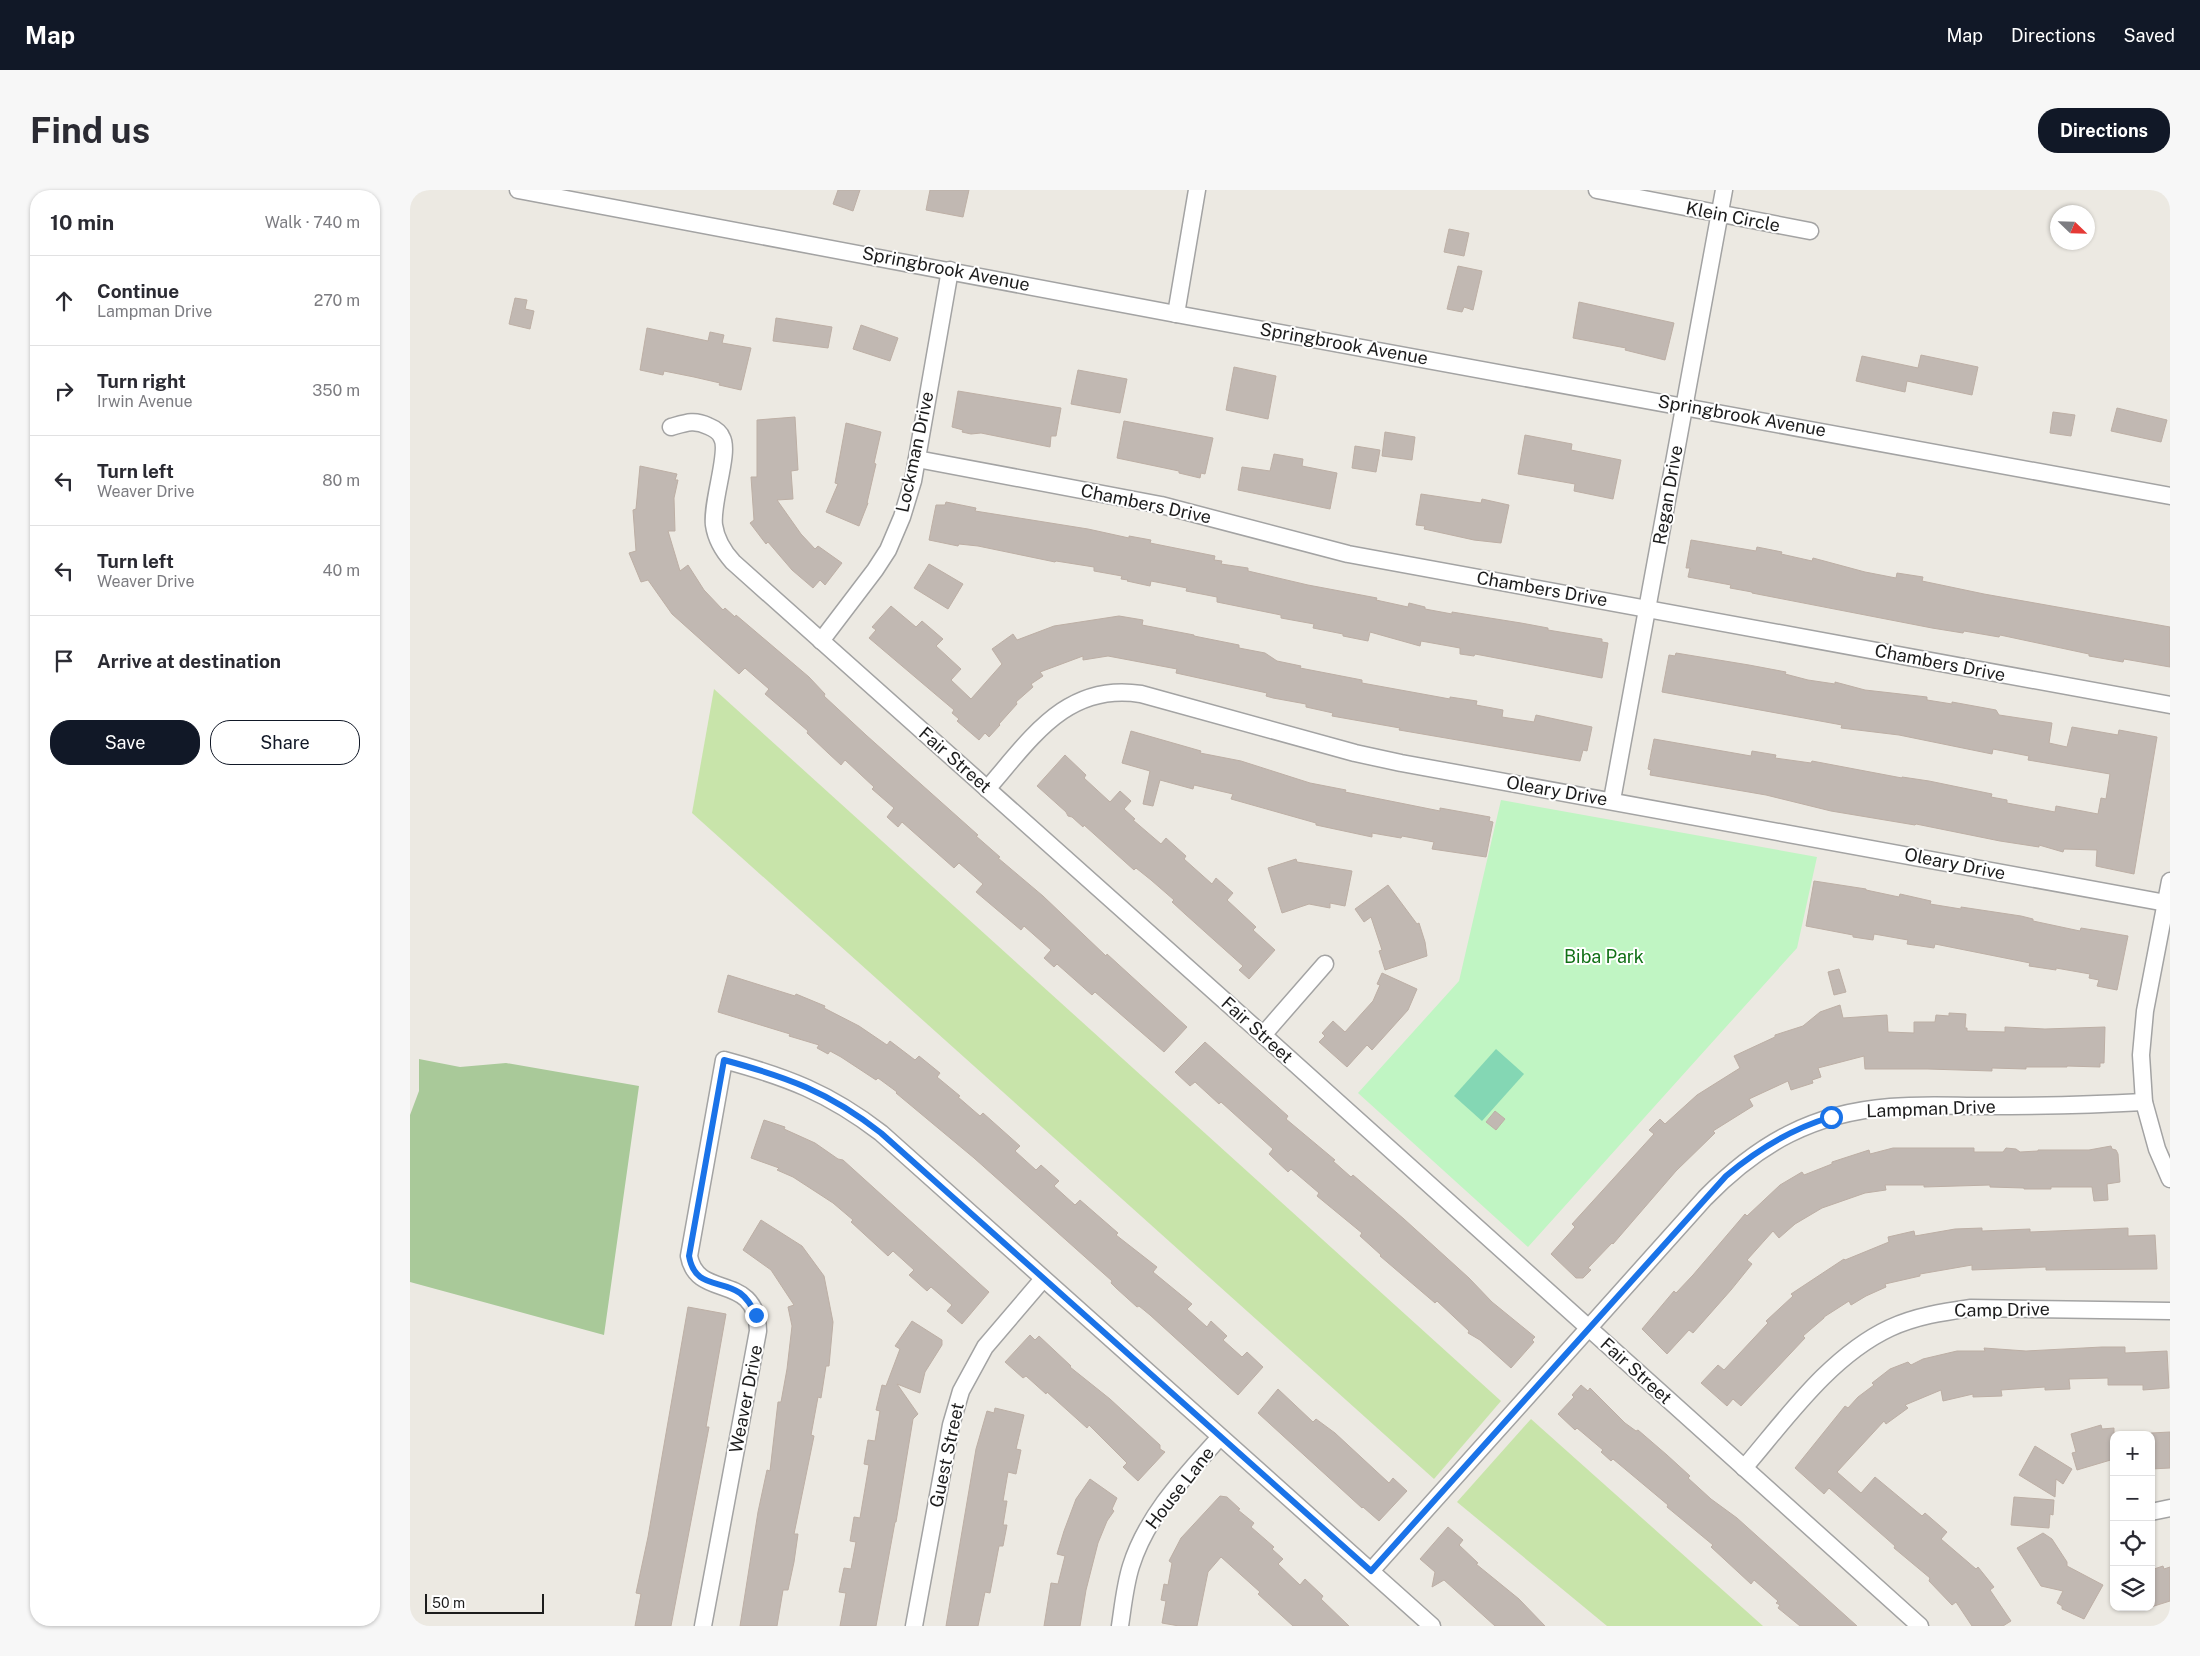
<!DOCTYPE html>
<meta charset="utf-8">
<style>
body{margin:0;font-family:"Public Sans",sans-serif;background:#f7f7f7;color:#2b2b33}
.controls{position:absolute;right:15px;bottom:15px;display:grid;overflow:hidden;border-radius:10px;box-shadow:0 1px 4px #0004}
.controls button{width:45px;height:45px;display:grid;place-items:center;padding:0;border:0;border-bottom:1px solid #e1e1e2;background:#fff;color:#2b2b33;font:25px sans-serif}
.compass{position:absolute;left:1640px;top:15px;width:45px;height:45px;border-radius:50%;background:#fff;box-shadow:0 1px 4px #0004;rotate:113deg}
.scale{position:absolute;left:15px;bottom:12px;width:119px;box-sizing:border-box;padding-left:5px;border:2px solid #1c1c1c;border-top:0;font-size:14px;line-height:18px;white-space:nowrap;color:#1c1c1c;-webkit-text-stroke:4px #fff;paint-order:stroke}
.stop{position:absolute;width:15px;height:15px;margin:-11px;border:4px solid #1a73e8;border-radius:50%;background:#fff}
.stop.end{background:#1a73e8;border-color:#fff;box-shadow:0 1px 5px #0008}
.list{margin:0;padding:0;list-style:none}
h2{display:flex;justify-content:space-between;align-items:center;height:65px;margin:0;padding:0 20px;font-size:21px}
h2 small{font-size:16px;font-weight:400;color:#7c7c81}
.list li{display:grid;grid-template-columns:32px 1fr auto;gap:15px;align-items:center;box-sizing:border-box;height:90px;padding:0 20px;border-top:1px solid #e1e1e2}
.list b{display:block;font-size:19px;white-space:nowrap}
.list p{margin:0;font-size:16px;white-space:nowrap;color:#7c7c81}
.list em{font-size:16px;font-style:normal;color:#7c7c81}
.actions{display:flex;gap:10px;padding:15px 20px}
.actions a{flex:1;padding:11px 0;border:1px solid #111827;border-radius:20px;text-align:center;font-size:18px;color:#111827}
.actions .main{background:#111827;color:#fff}
.icon{flex:none;width:28px;height:28px;fill:none;stroke:currentColor;stroke-width:2;stroke-linecap:round;stroke-linejoin:round}
.map{position:relative;flex:none;width:1760px;height:1436px;overflow:hidden;border-radius:20px}
header{display:flex;align-items:center;gap:30px;box-sizing:border-box;height:70px;padding:0 25px;background:#111827;color:#fff}
header strong{font-size:24px}
nav{display:flex;gap:28px;margin-inline-start:auto;font-size:18px}
.intro{display:flex;align-items:center;justify-content:space-between;box-sizing:border-box;height:120px;padding:0 30px}
h1{margin:0;font-size:35px}
.button{padding:12px 22px;border-radius:20px;background:#111827;color:#fff;font-size:18px;font-weight:700}
main{display:flex;gap:30px;padding:0 30px}
aside{flex:1;background:#fff;border-radius:20px;box-shadow:0 1px 4px #0004}
.map>svg:first-child{display:block}
.grass{fill:#c8e4aa}
.forest{fill:#a9c999}
.park{fill:#c0f5c3}
.pitch{fill:#84d7b4}
.building{fill:#c1b8b2;stroke:#bdafa5}
.lines{fill:none;stroke-linecap:round;stroke-linejoin:round}
.street-casing{stroke:#a3a3a3;stroke-width:19}
.street{stroke:#fff;stroke-width:16}
.route{stroke:#1a73e8;stroke-width:6}
.labels{text-anchor:middle;stroke-width:4;stroke-linejoin:round;paint-order:stroke}
.street-label{font-size:18px;fill:#1c1c1c;stroke:#fff}
.park-label{font-size:18px;fill:#127117;stroke:#fff}
</style>
<header>
<strong>Map</strong>
<nav><a>Map</a><a>Directions</a><a>Saved</a></nav>
</header>
<div class="intro"><h1>Find us</h1><a class="button">Directions</a></div>
<main>
<aside>
<h2>10 min<small>Walk · 740 m</small></h2>
<ul class="list">
<li><svg class="icon" aria-label="ahead" viewBox="0 0 24 24"><path d="M12 20V5M6 11l6-6 6 6"/></svg><div><b>Continue</b><p>Lampman Drive</p></div><em>270 m</em></li>
<li><svg class="icon" aria-label="right" viewBox="0 0 24 24"><path d="M7 20v-9h11M14 6l5 5-5 5"/></svg><div><b>Turn right</b><p>Irwin Avenue</p></div><em>350 m</em></li>
<li><svg class="icon" aria-label="left" viewBox="0 0 24 24"><path d="M17 20v-9H6M10 6l-5 5 5 5"/></svg><div><b>Turn left</b><p>Weaver Drive</p></div><em>80 m</em></li>
<li><svg class="icon" aria-label="left" viewBox="0 0 24 24"><path d="M17 20v-9H6M10 6l-5 5 5 5"/></svg><div><b>Turn left</b><p>Weaver Drive</p></div><em>40 m</em></li>
<li><svg class="icon" aria-label="arrive" viewBox="0 0 24 24"><path d="M6 21V4h12l-3 4 3 4H6"/></svg><div><b>Arrive at destination</b></div></li>
</ul>
<div class="actions"><a class="main">Save</a><a>Share</a></div>
</aside>
<div class="map">
<svg width="1760" height="1436" viewBox="0 0 1760 1436">
<rect width="100%" height="100%" fill="#ece9e2"/>
<g class="grass">
<path d="M304 499 1091 1211 1024 1289 282 623Z"/>
<path d="M1121 1229 1353 1436H1197L1047 1312Z"/>
</g>
<path class="forest" d="M9 869 50 877 96 873 229 896 194 1145 0 1092V925L9 901Z"/>
<path class="park" d="M1091 610 1407 667 1387 758 1118 1057 948 903 1049 791Z"/>
<path class="pitch" d="M1086 859 1114 884 1072 931 1044 906Z"/>
<g class="building">
<path d="M428 0H450L443 21 423 14Z"/>
<path d="M520 0H559L553 27 516 20Z"/>
<path d="M1039 39 1059 43 1054 66 1034 62Z"/>
<path d="M1048 76 1072 81 1063 120 1054 117 1052 122 1037 119Z"/>
<path d="M105 108 117 110 115 119 124 121 120 139 99 134Z"/>
<path d="M1169 112 1264 133 1255 170 1215 160 1216 158 1163 148Z"/>
<path d="M366 128 422 137 418 158 363 151Z"/>
<path d="M451 135 488 148 480 171 443 159Z"/>
<path d="M237 138 298 151 300 142 314 145 312 153 341 158 331 200 309 195 310 193 284 187 254 181 253 185 230 180Z"/>
<path d="M1511 165 1568 177 1562 205 1497 191 1495 202 1446 191 1452 166 1508 178Z"/>
<path d="M824 177 866 186 858 229 816 220Z"/>
<path d="M668 180 717 189 710 223 661 214Z"/>
<path d="M548 201 651 218 646 246H641L640 257 571 243 561 244 552 242 553 240 542 237Z"/>
<path d="M1707 218 1757 230 1751 252 1701 241Z"/>
<path d="M1643 222 1665 225 1661 246 1640 243Z"/>
<path d="M385 227 388 280 381 281 383 309 367 310 391 344 405 359 408 356 432 373 415 395 410 390 403 398 382 380 358 352 356 354 340 333 344 330 341 287H347V230Z"/>
<path d="M714 231 803 248 795 284 791 283 790 288 769 283V281L707 268Z"/>
<path d="M436 233 471 242 464 273 466 274 457 313H458L449 336 416 322 428 294 425 293Z"/>
<path d="M975 242 1005 247 1002 270 972 266Z"/>
<path d="M1115 245 1162 254 1161 260 1211 270 1203 309 1164 301 1165 294 1108 284Z"/>
<path d="M945 256 970 260 966 282 942 278Z"/>
<path d="M864 264 893 269 892 276 927 283 920 319 828 300 832 277 860 281Z"/>
<path d="M230 276 267 284 265 290H268L264 308 265 341H258L270 381 278 375 294 400 313 420 315 418 325 427 326 425 399 487 415 504 414 506 456 545 568 645 566 646 590 667 588 668 633 706 696 766 697 764 777 837 754 862 685 802 682 805 647 774 644 777 634 768 641 760 614 736 611 740 566 702 573 694 549 673 544 678 492 632 488 637 477 627 484 618 462 599 464 597 435 570 431 575 418 563 397 543 398 541 355 504 359 499 335 478 329 484 262 424 238 390 231 392 219 363 226 361 223 320 226 319Z"/>
<path d="M1011 304 1071 313 1072 309 1099 315 1091 353 1064 350 1014 339 1015 336 1006 335Z"/>
<path d="M536 312 566 318 565 321 678 339 719 348V346L741 350 740 353 805 366 804 370 812 371 811 374 838 378V381L898 395 967 408 966 410 998 417 999 413 1015 417V419L1042 424V422L1111 433 1138 438V440L1192 449V452L1198 453 1192 488 1065 464 1064 466 1050 464V458L1011 451 1010 456 960 442 958 451 933 446V444L903 438 904 434 871 428V425L807 412V407L776 401 777 398 741 391 740 396 717 391 718 390 711 389 712 386 684 381V377L646 371 645 372 568 356 549 354 548 356 519 350 526 315H535Z"/>
<path d="M1281 350 1346 361 1347 357 1372 362 1371 364 1402 371 1403 368 1455 382 1486 388 1487 383 1513 387 1512 391 1574 404 1760 437V477L1714 469 1713 472 1679 466V464L1590 445 1589 447 1554 441 1553 443 1522 438 1342 403V402L1320 398 1321 395 1278 387 1280 378H1276Z"/>
<path d="M519 374 553 394 538 419 504 398Z"/>
<path d="M481 416 506 437 512 431 533 449 526 456 551 479 541 490 561 509 592 474 582 459 603 444 607 450 644 436 709 426 733 430 732 435 784 445V446L829 455V458L855 463 867 471 891 476 890 478 952 490V493L1040 509V507L1067 511 1066 515 1093 520 1092 527 1124 532 1126 525 1182 537 1177 561 1173 560 1170 571 989 540 990 538 922 526 923 523 896 517V514L863 508 856 506 857 503 766 483 767 479 698 466 673 470V466L630 482 633 486 621 494 623 497 606 512 607 514 589 534 590 535 579 547 575 543 569 550 547 531 549 529 542 523 544 520 459 448 466 440 462 437Z"/>
<path d="M1266 463 1339 475 1376 482 1375 484 1398 490 1425 494V492L1455 500 1517 507V510L1542 514V512L1586 520 1589 525 1642 533 1639 553 1657 557 1662 537 1708 545 1709 540 1747 547 1724 684 1686 676 1687 660 1654 659 1653 662 1629 655V657L1590 651 1506 634 1505 635 1421 621 1356 605 1240 585 1241 580 1238 579 1244 549 1341 566 1342 561 1366 565 1365 568 1401 573 1402 571 1492 588V587L1519 591 1582 604 1581 607 1597 610V613L1645 622 1646 616 1688 624 1691 608 1696 609 1700 584 1618 570 1619 566 1583 559 1582 564 1489 545 1431 538 1432 535 1252 502 1259 465 1265 466Z"/>
<path d="M721 541 791 561 790 563 831 571 900 593 936 600 935 602 1030 621V618L1080 627 1079 631 1083 632 1076 667 1022 659 1024 652 992 646 991 648 962 643V647L906 635V633L821 609 823 604 784 595 783 599 750 590 743 616 733 614 740 581 712 573Z"/>
<path d="M655 565 676 585 674 588 700 612 710 601 721 611 714 619 725 629 723 630 751 654 756 648 776 666 774 669 802 694 806 688 823 703 817 710 846 737 843 740 865 760 839 789 829 780 833 776 775 724 762 712 764 710 741 690 726 678 724 680 674 635 673 637 662 627 658 626 656 622 627 596Z"/>
<path d="M886 669 887 672 942 681 935 716 920 713V718L899 714 872 723 858 678Z"/>
<path d="M1404 691 1456 699V700L1489 707 1490 704 1521 711 1520 714 1551 719V717L1611 726 1623 729V731L1670 741 1671 738 1718 746 1707 800 1687 796 1689 790 1679 788 1680 784 1646 778V780L1619 776 1620 773 1525 754 1524 758 1497 754 1498 750 1464 744 1463 750 1443 747V745L1396 736Z"/>
<path d="M978 695 1007 734 1009 733 1015 752 1017 766 975 780 969 761 972 760 961 727 954 732 945 719Z"/>
<path d="M1429 779 1436 802 1424 805 1418 782Z"/>
<path d="M972 783 1007 799 998 820 962 860 957 855 937 877 909 852 915 846 912 843 923 831 935 842 963 811 970 795 967 794Z"/>
<path d="M318 785 385 806 386 804 415 816 414 818 449 836 477 855 480 851 505 870 509 866 530 883 527 887 550 906 548 907 570 926 573 923 610 956 605 961 626 980 631 975 649 991 644 996 665 1015 670 1010 708 1043 706 1045 747 1077 743 1082 782 1114 777 1119 797 1137 801 1131 817 1146 813 1150 832 1167 837 1162 853 1177 828 1205 740 1125 729 1116 727 1117 706 1098 701 1093 702 1091 564 968 486 903 487 902 468 888 466 890 431 867 420 861 418 864 407 858 409 855 379 846 380 844 308 822Z"/>
<path d="M1430 815 1433 828 1477 825 1478 842 1504 843V832H1525L1526 825 1539 826V823L1556 824 1555 838H1557V841L1595 842V837L1635 839 1695 837 1694 873H1690V877L1657 876V877H1616V879L1582 878V881L1518 879H1455L1454 866 1408 878 1411 887 1402 890 1403 893 1381 900 1378 891 1339 909 1343 916 1303 941 1305 943 1266 981 1203 1054 1202 1053 1178 1078 1181 1080 1173 1088H1166L1141 1064 1165 1037 1162 1034 1244 944 1239 940 1250 929 1255 934 1287 905 1330 878 1324 866 1365 847V845L1393 836 1410 822Z"/>
<path d="M795 852 878 926 876 929 925 970 923 971 941 987 943 985 994 1029 1059 1088 1082 1112 1125 1147 1122 1150 1124 1152 1101 1178 1070 1150 1058 1143 1059 1141 1027 1111 1025 1113 970 1066 971 1065 950 1046 952 1043 907 1006 909 1003 881 979 878 982 859 964 863 959 811 912 809 914 785 892 780 896 765 882Z"/>
<path d="M1085 921 1095 929 1086 940 1076 932Z"/>
<path d="M354 930 375 937 374 939 405 953 428 969 433 970 579 1102 552 1134 537 1121 542 1115 521 1097 517 1101 499 1085 504 1080 483 1061 478 1066 441 1032 443 1030 423 1013 383 987 367 980 369 978 341 968Z"/>
<path d="M1701 956 1702 959 1706 960 1708 964 1710 992 1697 994 1698 1010 1684 1011 1682 997H1641V999H1614V998L1580 997V995L1514 997V995H1475L1476 1000 1455 1003 1412 1018 1385 1034 1369 1048 1363 1041 1337 1070 1342 1074 1321 1100 1283 1143 1279 1140 1257 1164 1232 1139 1264 1101 1266 1103 1283 1085 1335 1024 1337 1026 1370 995 1392 982 1394 985 1422 974V972L1459 960 1460 964 1483 958H1564V962H1593L1596 958 1606 959 1610 962 1628 961V960H1679Z"/>
<path d="M351 1030 392 1056 414 1086 423 1132 419 1176H416L411 1208 408 1207 401 1245 404 1246 384 1344H388L384 1372 378 1400H373L367 1436H330L348 1322 357 1280 360 1281 368 1212H371L377 1179 382 1136 378 1117 384 1115 361 1080 333 1060Z"/>
<path d="M1572 1038V1041L1620 1039V1042L1718 1038V1046L1745 1045 1747 1079 1636 1080V1077L1562 1080V1075L1510 1084V1086L1475 1094 1476 1097 1456 1106 1441 1115 1439 1111 1414 1127V1128L1393 1146 1395 1148 1331 1216 1323 1209 1317 1216 1291 1193 1308 1175 1314 1180 1358 1133 1356 1131 1383 1106 1381 1104 1434 1069 1435 1070 1479 1052 1478 1047 1504 1041 1505 1046 1545 1039Z"/>
<path d="M278 1117 316 1124 296 1237H299L261 1436H225L231 1404 226 1403 238 1347Z"/>
<path d="M502 1131 532 1150V1155L515 1182 510 1203 487 1194 508 1224 503 1229 486 1332H485L466 1436H430L436 1403 429 1402 434 1378 441 1379 446 1352 440 1351 444 1327 450 1328 459 1275 454 1274 458 1250 465 1251 470 1221 466 1220 472 1195 476 1196 490 1159 485 1156Z"/>
<path d="M620 1145 625 1150 629 1146 661 1176 660 1177 700 1209 750 1255V1259L755 1262 728 1291 713 1277 717 1273 679 1235 677 1238 637 1202 636 1204 616 1186 613 1188 595 1172Z"/>
<path d="M1692 1157H1715V1163L1757 1161 1759 1198 1733 1200V1195H1698V1188L1659 1189 1660 1199 1635 1200V1197L1591 1200 1592 1206 1563 1207V1204L1533 1211 1531 1200 1495 1215 1498 1218 1476 1234 1474 1231 1427 1282 1451 1303 1465 1287 1512 1326 1515 1323 1537 1342 1531 1349 1566 1379 1568 1377 1584 1397 1580 1400 1601 1431 1593 1436H1562L1546 1412 1542 1415 1519 1391 1520 1388 1484 1358 1485 1356 1419 1298 1414 1304 1385 1278 1435 1216 1438 1218 1448 1207 1464 1195 1462 1193 1480 1179 1498 1172 1501 1175 1513 1169 1547 1161H1575L1574 1158 1616 1161Z"/>
<path d="M1171 1195 1178 1201 1180 1198 1215 1233 1226 1241 1228 1240 1257 1265 1280 1286 1278 1288 1301 1309 1327 1328 1447 1436H1390L1368 1418 1370 1415 1366 1413 1368 1411 1344 1390 1341 1394 1301 1357 1303 1355 1257 1317 1258 1315 1203 1269 1201 1271 1191 1262 1193 1260 1167 1238 1165 1240 1148 1224 1164 1207 1162 1205Z"/>
<path d="M868 1199 903 1232 906 1229 925 1243 979 1293 983 1288 997 1301 969 1331 953 1317 952 1318 848 1223Z"/>
<path d="M585 1218 614 1225 606 1259 611 1260 606 1284 598 1282 593 1311H597L593 1335H597L593 1356H589L580 1403 575 1402 568 1436H536L566 1259 577 1221 584 1223Z"/>
<path d="M1691 1235 1692 1239 1704 1238V1269L1667 1280 1662 1263 1666 1262 1661 1244Z"/>
<path d="M1760 1242V1278L1741 1279V1243Z"/>
<path d="M1625 1256 1662 1279 1653 1294 1646 1289 1645 1307 1609 1285Z"/>
<path d="M680 1289 707 1308 702 1319 704 1321 697 1331 688 1353 676 1400 670 1436H634L641 1393 648 1394 655 1366 647 1364 654 1341 666 1309Z"/>
<path d="M810 1306 817 1307 830 1319 828 1320 844 1333 841 1337 864 1357 862 1359 873 1369 868 1374 890 1395 895 1389 913 1406 911 1409 939 1436H883L848 1404 850 1402 811 1367 798 1382 787 1436H769L752 1433 756 1411 751 1410 754 1394 758 1395 762 1373 759 1371 771 1348Z"/>
<path d="M1604 1307 1644 1310 1643 1325 1640 1324 1639 1338 1601 1335Z"/>
<path d="M1038 1337 1053 1350 1049 1355 1068 1373 1066 1374 1109 1409 1135 1436H1085L1034 1390 1022 1397 1025 1382 1010 1369Z"/>
<path d="M1633 1343 1642 1349 1657 1372V1376L1693 1395 1674 1429 1652 1419V1416L1647 1413 1653 1401 1631 1396 1607 1358Z"/>
<path d="M1753 1376 1754 1379 1760 1377V1411L1741 1417V1380Z"/>
</g>
<g class="lines">
<defs>
<g id="street">
<path d="M108 0 766 124 1760 306"/>
<path d="M1187 0 1400 41"/>
<path d="M766 124 787 0"/>
<path d="M261 237C275 233 284 229 298 236 303 238 310 242 312 248 320 262 301 313 304 335 306 349 313 361 323 372L853 845 1510 1436"/>
<path d="M507 269 751 315 938 364 1760 515"/>
<path d="M411 451 465 380 478 360 492 327 503 291 540 80"/>
<path d="M577 599C621 549 656 492 731 504L945 563 991 573 1756 713"/>
<path d="M1202 610 1314 0"/>
<path d="M1760 691 1735 821 1731 865 1734 912 1747 959 1760 989"/>
<path d="M853 845 915 774"/>
<path d="M1334 1278C1376 1229 1420 1166 1480 1138 1506 1126 1533 1122 1561 1118L1760 1121"/>
<path d="M1741 1322 1760 1318"/>
<path d="M961 1381 1295 1008C1349 953 1403 923 1480 917 1511 914 1544 916 1575 916 1628 916 1681 915 1734 912"/>
<path d="M293 1436 348 1141C347 1081 287 1111 279 1066L314 870C377 887 419 903 471 943L1022 1436"/>
<path d="M504 1436 541 1235 551 1201 575 1157 633 1089"/>
<path d="M710 1436C713 1416 715 1395 721 1376 737 1325 775 1286 810 1247"/>
</g>
</defs>
<use href="#street" class="street-casing"/>
<use href="#street" class="street"/>
</g>
<g class="lines">
<path class="route" d="M346 1125C342 1116 338 1109 330 1103 310 1089 285 1099 279 1066L314 870C377 887 419 902 471 943L961 1381 1316 986C1348 959 1381 939 1421 927"/>
</g>
<g class="labels">
<g class="street-label">
<text transform="translate(1323 27) rotate(11)" y="6">Klein Circle</text>
<text transform="translate(536 79) rotate(11)" y="6">Springbrook Avenue</text>
<text transform="translate(934 154) rotate(10)" y="6">Springbrook Avenue</text>
<text transform="translate(1332 226) rotate(10)" y="6">Springbrook Avenue</text>
<text transform="translate(505 262) rotate(-78)" y="6">Lockman Drive</text>
<text transform="translate(1258 305) rotate(-80)" y="6">Regan Drive</text>
<text transform="translate(736 314) rotate(12)" y="6">Chambers Drive</text>
<text transform="translate(1132 399) rotate(10)" y="6">Chambers Drive</text>
<text transform="translate(1530 473) rotate(11)" y="6">Chambers Drive</text>
<text transform="translate(545 570) rotate(41)" y="6">Fair Street</text>
<text transform="translate(1147 601) rotate(10)" y="6">Oleary Drive</text>
<text transform="translate(1545 674) rotate(11)" y="6">Oleary Drive</text>
<text transform="translate(847 840) rotate(42)" y="6">Fair Street</text>
<text transform="translate(1521 919) rotate(-2)" y="6">Lampman Drive</text>
<text transform="translate(1592 1120) rotate(-1)" y="6">Camp Drive</text>
<text transform="translate(1226 1181) rotate(42)" y="6">Fair Street</text>
<text transform="translate(336 1209) rotate(-79)" y="6">Weaver Drive</text>
<text transform="translate(537 1265) rotate(-78)" y="6">Guest Street</text>
<text transform="translate(770 1298) rotate(-52)" y="6">House Lane</text>
</g>
<g class="park-label">
<text x="1194" y="773">Biba Park</text>
</g>
</g>
</svg>
<div class="controls">
<button>+</button>
<button>−</button>
<button><svg class="icon" aria-label="locate" viewBox="0 0 24 24"><circle cx="12" cy="12" r="6"/><path d="M12 2v4M12 18v4M2 12h4M18 12h4"/></svg></button>
<button><svg class="icon" aria-label="layers" viewBox="0 0 24 24"><path d="M12 4l9 5-9 5-9-5zM3 14l9 5 9-5"/></svg></button>
</div>
<svg class="compass" viewBox="-18 -18 36 36"><path d="M0-13l5 13h-10z" fill="#e53935"/><path d="M0 13l5-13h-10z" fill="#7c7c81"/></svg>
<div class="scale">50 m</div>
<div class="stop" style="left:1421px;top:927px"></div>
<div class="stop end" style="left:346px;top:1125px"></div>
</div>
</main>
